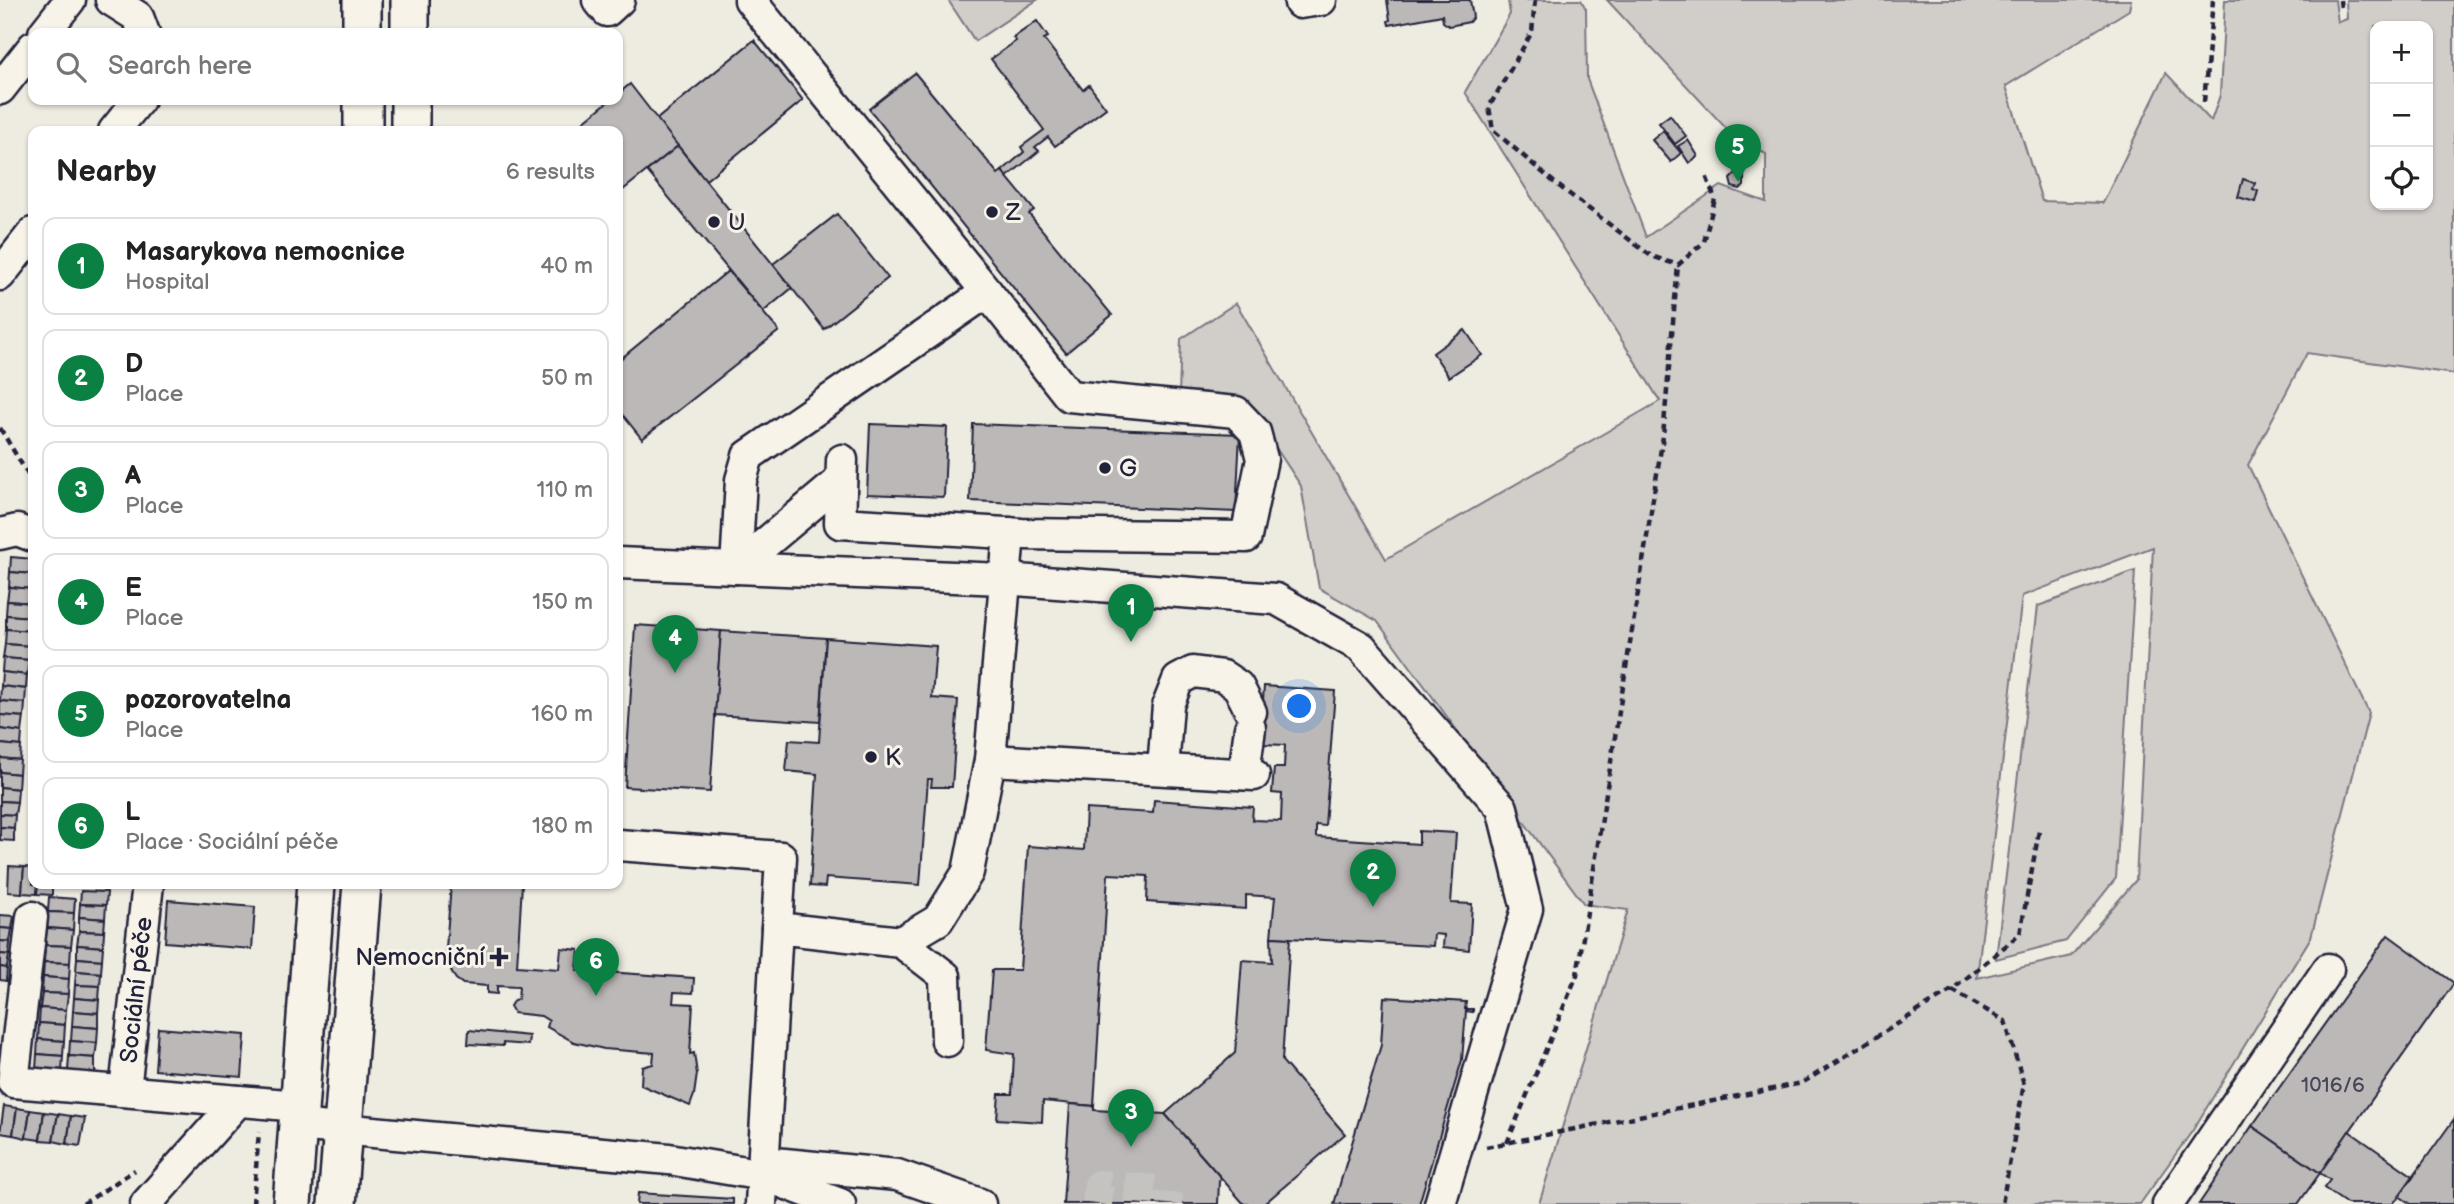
<!DOCTYPE html>
<meta charset="utf-8">
<style>
body{margin:0;font-family:"Balsamiq Sans",sans-serif;background:#f6f6f6;color:#222}
.controls{position:absolute;right:21px;top:21px;display:grid;overflow:hidden;border-radius:14px;box-shadow:0 2px 5px #0004}
.controls button{width:63px;height:63px;display:grid;place-items:center;padding:0;border:0;border-bottom:2px solid #e0e0e0;background:#fff;color:#222;font:35px sans-serif}
.you{position:absolute;left:1300px;top:707px;width:24px;height:24px;margin:-18px;border:5px solid #fff;border-radius:50%;background:#1a73e8;box-shadow:0 0 0 10px #1a73e833}
.badge{display:grid;place-items:center;width:46px;height:46px;border-radius:50%;background:#0b8043;color:#fff;font-size:23px;font-weight:700}
.pin{position:absolute;translate:-50% -58px;filter:drop-shadow(0 2px 4px #0008)}
.pin::after{content:'';position:absolute;top:37px;width:24px;height:21px;background:inherit;clip-path:polygon(0 0,100% 0,50% 100%)}
.list{margin:0;padding:0;list-style:none}
h2{display:flex;justify-content:space-between;align-items:center;height:91px;margin:0;padding:0 28px;font-size:30px}
h2 small{font-size:23px;font-weight:400;color:#767676}
.list li{display:grid;grid-template-columns:46px 1fr auto;gap:21px;align-items:center;box-sizing:border-box;height:98px;margin:0 14px 14px;padding:0 14px;border:2px solid #e0e0e0;border-radius:14px}
.list b{display:block;font-size:26px;white-space:nowrap}
.list p{margin:0;font-size:23px;white-space:nowrap;color:#767676}
.list em{font-size:23px;font-style:normal;color:#767676}
.icon{flex:none;width:38px;height:38px;fill:none;stroke:currentColor;stroke-width:2;stroke-linecap:round;stroke-linejoin:round}
.map{position:relative;flex:none;width:2454px;height:1204px;overflow:hidden}
.search{position:absolute;background:#fff;box-shadow:0 2px 5px #0004;left:28px;top:28px;width:595px;height:77px;display:flex;align-items:center;gap:18px;box-sizing:border-box;padding:0 24px;border-radius:14px;color:#767676;font-size:26px}
.panel{position:absolute;background:#fff;box-shadow:0 2px 5px #0004;left:28px;top:126px;width:595px;height:763px;border-radius:14px}
.map>svg:first-child{display:block}
.green{fill:#d1cdc9;stroke:#7a7882;stroke-width:2;fill-rule:evenodd}
.building{fill:#bbb8b7;stroke:#22223b;stroke-width:2}
.lines{fill:none;stroke-linecap:round;stroke-linejoin:round}
.minor-tunnel{stroke:#c5c3c0;stroke-width:30;stroke-dasharray:30 15;stroke-linecap:butt}
.minor-casing{stroke:#22223b;stroke-width:35}
.major-casing{stroke:#22223b;stroke-width:42}
.path{stroke:#22223b;stroke-width:4.5;stroke-dasharray:7 5;stroke-linecap:butt}
.minor{stroke:#f7f3e8;stroke-width:30}
.major{stroke:#f7f3e8;stroke-width:37}
.poi-dot{fill:#22223b;stroke:#f7f3e8;stroke-width:2.5}
.labels{text-anchor:middle;stroke-width:6;stroke-linejoin:round;paint-order:stroke}
.number-label{font-size:21px;fill:#48485a}
.poi-label{font-size:24px;fill:#22223b;stroke:#f7f3e8;text-anchor:start}
.street-label{font-size:24px;fill:#22223b;stroke:#f7f3e8}
</style>
<div class="map">
<svg width="2454" height="1204" viewBox="0 0 2454 1204">
<rect width="100%" height="100%" fill="#eeebe1"/>
<filter id="ink" filterUnits="userSpaceOnUse"><feTurbulence type="fractalNoise" baseFrequency=".0143" numOctaves="2"/><feDisplacementMap in="SourceGraphic" scale="14" xChannelSelector="R" yChannelSelector="G"/><feConvolveMatrix kernelMatrix="1 2 1 2 8 2 1 2 1" color-interpolation-filters="sRGB"/></filter>
<g filter="url(#ink)">
<g class="green">
<path d="M948 0H1037L975 41Z"/>
<path d="M1508 0H1581L1586 9 1587 79 1646 237 1721 186 1766 202V154L1734 137 1607 0H2131L2129 10 2006 86 2042 201 2103 203 2166 73 2211 121 2220 95 2225 0H2335L2338 22 2347 19 2346 0H2454V374L2307 353 2248 465 2369 713 2311 937 2193 1130 2140 1204H1539L1628 910 1584 904 1377 621 1319 588 1301 486 1247 404 1179 395 1181 339 1236 303 1386 559 1660 401 1465 92 1510 14ZM2375 26H2428V205H2375ZM2153 547 2136 880 2071 956 1977 978 2022 596Z"/>
<path d="M2135 571 2116 878 2066 941 1996 959 2038 606Z"/>
</g>
<g class="building">
<path d="M1387 0H1470L1473 17 1469 22 1449 26 1443 22 1442 15 1389 25 1388 21 1390 20Z"/>
<path d="M1037 21 1048 37 1044 39 1083 90 1089 85 1106 108 1055 146 1048 137 1035 147 1039 151 1007 177 1002 171 1024 152 1021 147 1044 130 991 59 1016 41 1013 38Z"/>
<path d="M754 40 803 100 706 180 656 120Z"/>
<path d="M915 73 998 174 1002 171 1034 210 1029 214 1112 315 1066 353 869 109Z"/>
<path d="M630 84 678 146 618 194V131H572L610 100H618V94Z"/>
<path d="M1670 115 1686 136 1675 144 1659 123Z"/>
<path d="M1663 131 1681 153 1671 162 1652 140Z"/>
<path d="M1688 140 1698 156 1689 163 1678 146Z"/>
<path d="M678 146 792 288 763 312 647 171Z"/>
<path d="M1736 173 1744 176V186L1740 189 1732 187 1730 179Z"/>
<path d="M2243 179 2255 183 2253 189 2258 191 2255 202 2238 197Z"/>
<path d="M837 214 888 278 824 329 773 264Z"/>
<path d="M728 271 779 331 642 439 618 409V361Z"/>
<path d="M1465 330 1482 355 1449 377 1433 353Z"/>
<path d="M870 424 947 427 944 497 867 494Z"/>
<path d="M973 424 1240 434 1236 512 970 501Z"/>
<path d="M11 557 33 559V574L10 572Z"/>
<path d="M10 572 33 574V589L9 587Z"/>
<path d="M9 587 33 589V603L7 601Z"/>
<path d="M7 601 33 603 32 617 6 615Z"/>
<path d="M6 615 32 617 31 631 6 629Z"/>
<path d="M635 625 721 631 710 792 625 787Z"/>
<path d="M6 629 31 631 30 646 5 644Z"/>
<path d="M721 631 826 638 820 722 715 715Z"/>
<path d="M826 638 936 646 932 698 958 700 952 787H931L932 779H928L920 885 826 878 825 887 810 886 817 774 786 771 789 740 819 742Z"/>
<path d="M5 644 30 646 29 660 3 658Z"/>
<path d="M3 658 29 660 27 675 2 672Z"/>
<path d="M2 672 27 675 26 689 1 686Z"/>
<path d="M1 686 26 689 25 703 0 701Z"/>
<path d="M1264 686 1335 691 1325 826 1316 825V837L1419 844V831L1456 833 1451 903 1472 904 1469 950 1443 947 1444 935 1434 934 1433 946 1271 937 1275 897 1246 895V909L1147 902 1148 876 1108 874 1094 1106 1043 1101 1042 1122 997 1119 999 1094H1012L1014 1054 986 1050 992 970H1020L1028 846 1084 850 1086 809 1153 813 1154 800 1253 807 1252 820 1281 821 1282 794 1272 793 1274 768H1284L1285 745 1260 744Z"/>
<path d="M0 701 25 703 24 717 0 715Z"/>
<path d="M0 715 24 717 22 732 0 729Z"/>
<path d="M0 729 22 732 21 746 0 744Z"/>
<path d="M0 744 21 746 20 760 0 758Z"/>
<path d="M0 758 20 760 19 774 0 772Z"/>
<path d="M0 772 19 774 18 789 0 787Z"/>
<path d="M0 787 18 789 17 802 0 801Z"/>
<path d="M0 801 17 802 15 815 0 814Z"/>
<path d="M0 814 15 815 14 828 0 827Z"/>
<path d="M0 827 14 828V841L0 840Z"/>
<path d="M9 866 24 867 22 893 8 892Z"/>
<path d="M24 867 33 868V884H38L37 894 22 893Z"/>
<path d="M38 884H52V895L37 894Z"/>
<path d="M451 884H522L517 966 559 969 561 948 579 950 577 970 694 978 693 993 674 992 673 1003 693 1004 690 1054 694 1053 697 1074 694 1095 690 1106 641 1085 642 1067 653 1064 654 1053 604 1049 574 1042 547 1027 549 1021 541 1016 514 1013 510 1006 514 1000 518 999 519 987 497 986V994L487 993V986L463 984 456 979 452 973 449 962 445 961Z"/>
<path d="M81 891 107 892 106 905 80 904Z"/>
<path d="M49 897 75 899 74 913 48 912Z"/>
<path d="M168 900 255 907 252 949 165 942Z"/>
<path d="M80 904 106 905 105 919 79 917Z"/>
<path d="M48 912 74 913 73 930 47 928Z"/>
<path d="M0 915 14 916 12 929 0 928Z"/>
<path d="M79 917 105 919 104 932 79 931Z"/>
<path d="M0 928 12 929 10 942 0 941Z"/>
<path d="M47 928 73 930 71 946 45 945Z"/>
<path d="M79 931 104 932 103 947 77 945Z"/>
<path d="M2388 935 2454 983 2320 1173 2252 1126Z"/>
<path d="M1271 937 1290 938 1282 1061 1345 1134 1264 1204H1244L1165 1114 1235 1053 1242 960 1272 962Z"/>
<path d="M0 941 10 942 9 955 0 954Z"/>
<path d="M45 945 71 946 70 963 44 962Z"/>
<path d="M77 945 103 947 102 960 77 958Z"/>
<path d="M0 954 9 955 7 968 0 967Z"/>
<path d="M77 958 102 960 101 973 76 971Z"/>
<path d="M44 962 70 963 69 979 43 977Z"/>
<path d="M0 967 7 968 6 981 0 980Z"/>
<path d="M76 971 101 973 100 986 75 985Z"/>
<path d="M43 977 69 979 68 994 42 993Z"/>
<path d="M75 985 100 986 99 1000 74 998Z"/>
<path d="M42 993 68 994 66 1010 40 1008Z"/>
<path d="M1384 997 1466 1002 1465 1009H1473V1012L1466 1011 1462 1060 1419 1204H1334L1381 1045Z"/>
<path d="M74 998 99 1000 98 1013 73 1011Z"/>
<path d="M40 1008 66 1010 65 1025 39 1023Z"/>
<path d="M73 1011 98 1013V1028L72 1026Z"/>
<path d="M39 1023 65 1025 64 1041 38 1039Z"/>
<path d="M72 1026 98 1028 97 1043 71 1041Z"/>
<path d="M158 1028 245 1035 242 1077 155 1070Z"/>
<path d="M469 1030 529 1036 528 1045 503 1043V1046L468 1044Z"/>
<path d="M38 1039 64 1041 63 1056 37 1054Z"/>
<path d="M70 1041 97 1043 95 1058 69 1056Z"/>
<path d="M37 1054 63 1056 62 1071 36 1069Z"/>
<path d="M69 1056 95 1058V1073L68 1071Z"/>
<path d="M1070 1104 1094 1106V1110L1165 1114 1222 1179 1219 1181 1218 1204H1063Z"/>
<path d="M4 1106 17 1108 13 1135 0 1133Z"/>
<path d="M17 1108 30 1110 26 1138 13 1135Z"/>
<path d="M30 1110 44 1112 40 1140 26 1138Z"/>
<path d="M44 1112 58 1114 53 1141 40 1140Z"/>
<path d="M58 1114 71 1116 67 1144 53 1141Z"/>
<path d="M71 1116 85 1118 80 1146 67 1144Z"/>
<path d="M2454 1119V1204H2411L2399 1196Z"/>
<path d="M2252 1126 2320 1173 2298 1204H2199Z"/>
<path d="M2349 1131 2413 1176 2393 1204H2347L2324 1188 2330 1180 2320 1173Z"/>
<path d="M638 1193 733 1199V1204H637Z"/>
</g>
<g class="lines">
<path class="minor-tunnel" d="M1097 1204 1099 1185 1168 1191 1167 1204"/>
<defs>
<g id="minor">
<path d="M111 0 138 17 144 33"/>
<path d="M598 0 607 11 619 0"/>
<path d="M1300 3 1321 0"/>
<path d="M44 33 70 0"/>
<path d="M0 89 33 47"/>
<path d="M114 131 139 100"/>
<path d="M0 275 33 233"/>
<path d="M842 460 840 523 1022 534 1246 537 1262 459 1255 432 1236 412 1069 396 987 292"/>
<path d="M0 534 17 530 33 536"/>
<path d="M618 563 1003 579 1276 599 1361 647 1502 808 1527 909 1440 1204"/>
<path d="M736 568 741 480 748 456 987 292 750 0"/>
<path d="M736 568 841 480"/>
<path d="M990 760 1254 775"/>
<path d="M1163 769 1168 705 1178 680 1193 672 1223 676 1238 686 1251 712"/>
<path d="M1244 774 1250 728"/>
<path d="M618 845 781 857 777 928"/>
<path d="M32 917 13 1082 299 1106"/>
<path d="M901 942 945 976 947 1041"/>
<path d="M125 1090 148 884"/>
<path d="M297 1125 669 1159 763 1175 840 1204"/>
<path d="M764 1162 897 1175 980 1204"/>
<path d="M146 1204 238 1101"/>
<path d="M761 1204 777 928 901 942 938 920 968 872 990 760 1009 533"/>
<path d="M2168 1204 2328 969"/>
</g>
<g id="major">
<path d="M362 0V33"/>
<path d="M410 0V33"/>
<path d="M363 100V131"/>
<path d="M410 100V131"/>
<path d="M292 1204 316 884"/>
<path d="M337 1204 362 884"/>
</g>
</defs>
<use href="#minor" class="minor-casing"/>
<use href="#major" class="major-casing"/>
<g class="path">
<path d="M1535 0 1532 32 1489 107 1493 130 1555 183 1651 256 1678 265 1704 242 1715 199 1705 173"/>
<path d="M2340 0 2341 9"/>
<path d="M2204 102 2213 0"/>
<path d="M0 428 33 483"/>
<path d="M1952 990 2005 1021 2024 1084 2002 1204"/>
<path d="M1507 1143 1577 975 1663 436 1678 265"/>
<path d="M1486 1147 1802 1083 1952 990 2020 934 2039 831"/>
<path d="M83 1204 135 1170"/>
<path d="M253 1204 259 1132"/>
</g>
<use href="#minor" class="minor"/>
<use href="#major" class="major"/>
</g>
</g>
<g class="poi-dot">
<circle cx="992" cy="212" r="7"/>
<circle cx="714" cy="222" r="7"/>
<circle cx="1105" cy="468" r="7"/>
<circle cx="871" cy="757" r="7"/>
<path d="M495.5 946.5h7v7h7v7h-7v7h-7v-7h-7v-7h7z"/>
</g>
<g class="labels">
<g class="number-label">
<text x="2333" y="1092">1016/6</text>
</g>
<g class="poi-label">
<text x="1006" y="220">Z</text>
<text x="728" y="230">U</text>
<text x="1119" y="476">G</text>
<text x="885" y="765">K</text>
<text x="485" y="965" text-anchor="end">Nemocniční</text>
</g>
<g class="street-label">
<text transform="translate(136 990) rotate(-84)" y="8">Sociální péče</text>
</g>
</g>
</svg>
<div class="controls">
<button>+</button>
<button>−</button>
<button><svg class="icon" aria-label="locate" viewBox="0 0 24 24"><circle cx="12" cy="12" r="6"/><path d="M12 2v4M12 18v4M2 12h4M18 12h4"/></svg></button>
</div>
<div class="you"></div>
<div class="pin badge" style="left:1131px;top:642px">1</div>
<div class="pin badge" style="left:1373px;top:907px">2</div>
<div class="pin badge" style="left:1131px;top:1147px">3</div>
<div class="pin badge" style="left:675px;top:673px">4</div>
<div class="pin badge" style="left:1738px;top:182px">5</div>
<div class="pin badge" style="left:596px;top:996px">6</div>
<div class="search"><svg class="icon" aria-label="search" viewBox="0 0 24 24"><circle cx="10" cy="10" r="6"/><path d="M15 15l6 6"/></svg>Search here</div>
<section class="panel">
<h2>Nearby<small>6 results</small></h2>
<ul class="list">
<li><span class="badge">1</span><div><b>Masarykova nemocnice</b><p>Hospital</p></div><em>40 m</em></li>
<li><span class="badge">2</span><div><b>D</b><p>Place</p></div><em>50 m</em></li>
<li><span class="badge">3</span><div><b>A</b><p>Place</p></div><em>110 m</em></li>
<li><span class="badge">4</span><div><b>E</b><p>Place</p></div><em>150 m</em></li>
<li><span class="badge">5</span><div><b>pozorovatelna</b><p>Place</p></div><em>160 m</em></li>
<li><span class="badge">6</span><div><b>L</b><p>Place · Sociální péče</p></div><em>180 m</em></li>
</ul>
</section>
</div>
